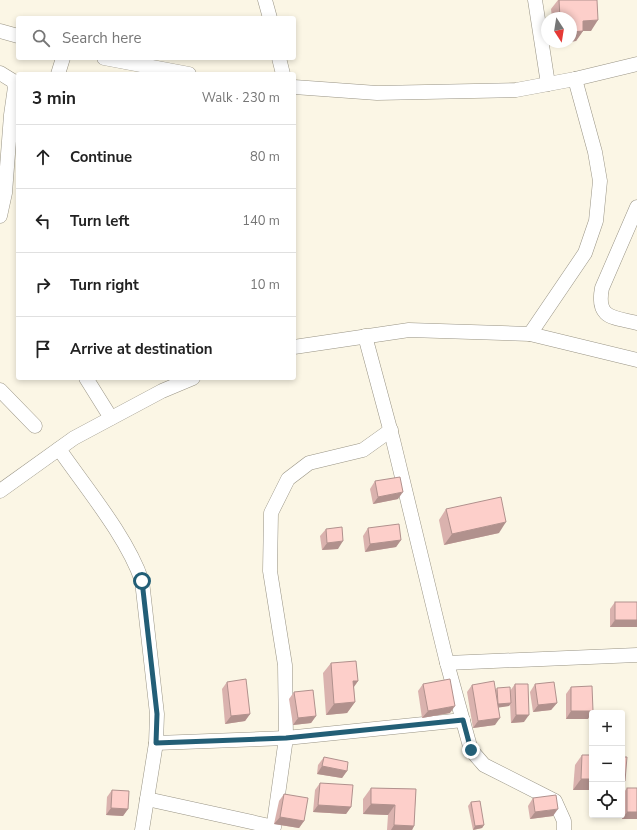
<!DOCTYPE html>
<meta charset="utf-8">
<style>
body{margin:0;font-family:"Nunito Sans",sans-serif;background:#f6f6f6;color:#222}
.controls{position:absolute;right:12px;bottom:12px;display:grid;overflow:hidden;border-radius:4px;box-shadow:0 2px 6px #0003}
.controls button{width:36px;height:36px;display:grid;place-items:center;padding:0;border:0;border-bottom:1px solid #e0e0e0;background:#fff;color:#222;font:20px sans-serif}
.compass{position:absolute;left:541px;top:12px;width:36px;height:36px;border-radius:50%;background:#fff;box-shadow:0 2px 6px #0003;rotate:168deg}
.stop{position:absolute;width:12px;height:12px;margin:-9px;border:3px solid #225e76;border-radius:50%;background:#fff}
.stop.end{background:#225e76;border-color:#fff;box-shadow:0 1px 4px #0008}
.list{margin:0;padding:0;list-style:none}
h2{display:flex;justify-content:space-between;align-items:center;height:52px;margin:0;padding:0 16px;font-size:17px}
h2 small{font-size:13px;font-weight:400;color:#767676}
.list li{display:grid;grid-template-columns:26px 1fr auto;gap:12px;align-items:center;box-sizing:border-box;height:64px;padding:0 16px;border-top:1px solid #e0e0e0}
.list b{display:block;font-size:15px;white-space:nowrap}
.list em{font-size:13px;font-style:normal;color:#767676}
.icon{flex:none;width:22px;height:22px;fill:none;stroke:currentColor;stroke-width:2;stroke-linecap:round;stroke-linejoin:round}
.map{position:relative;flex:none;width:637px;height:830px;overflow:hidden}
.search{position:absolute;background:#fff;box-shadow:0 2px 6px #0003;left:16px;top:16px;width:280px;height:44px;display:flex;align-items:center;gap:10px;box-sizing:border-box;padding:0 14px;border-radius:4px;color:#767676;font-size:15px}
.panel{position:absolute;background:#fff;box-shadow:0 2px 6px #0003;left:16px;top:72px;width:280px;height:308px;border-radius:4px}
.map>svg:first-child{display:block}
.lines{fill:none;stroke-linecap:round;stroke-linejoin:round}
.street-casing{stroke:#999485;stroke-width:15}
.street{stroke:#fff;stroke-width:14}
.wall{fill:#dab2ae}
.shaded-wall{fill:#b1918d}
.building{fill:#fdcfca;stroke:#b1918d}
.route{stroke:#225e76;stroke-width:5}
</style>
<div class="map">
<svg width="637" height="830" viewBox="0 0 637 830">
<rect width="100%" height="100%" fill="#fbf6e5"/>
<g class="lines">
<defs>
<g id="street">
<path d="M265 0 270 18"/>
<path d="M535 0 548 84"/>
<path d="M0 31 18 36"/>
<path d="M104 58 189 74"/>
<path d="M279 58 283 74"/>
<path d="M0 73 13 81 15 87 11 115 5 193 0 216"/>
<path d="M58 74 63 58"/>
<path d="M294 87 377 93 516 90 575 79 637 64"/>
<path d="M637 207 602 288C596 319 613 317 637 323"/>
<path d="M530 334 585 253 596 221 600 181 595 152 575 79"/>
<path d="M365 336 393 440 447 663 471 750 484 765 555 801 564 821V830"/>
<path d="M294 347 409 330 530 334 637 360"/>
<path d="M86 378 111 418"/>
<path d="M0 390 35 426"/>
<path d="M59 449C86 488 127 537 142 581L157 714 156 743 142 830"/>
<path d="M0 491 74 438 162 391 193 378"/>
<path d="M447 663 637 655"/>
<path d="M156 743 286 738 463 720"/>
<path d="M147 799 274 827"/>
<path d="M273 830 286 738 285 665 270 571 271 513 288 479 309 463 363 450 391 430"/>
</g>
</defs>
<use href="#street" class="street-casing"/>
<use href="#street" class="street"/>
</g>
<g class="wall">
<path d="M558 0H597L591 31H583L576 41 571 18H552L551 9Z"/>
<path d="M375 481 398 499 373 504 370 489Z"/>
<path d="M446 509 499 533 444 545 439 520Z"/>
<path d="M368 528 401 540 396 547 365 552 363 536Z"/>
<path d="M326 529 338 549 322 550 320 536Z"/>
<path d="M615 602H637V627H610V609Z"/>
<path d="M331 663 358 681 354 687 355 702 347 713 326 715 323 673Z"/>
<path d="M227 682 250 714 245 721 225 724 222 689Z"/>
<path d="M423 684 450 713 422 718 418 691Z"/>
<path d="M515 684 524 722 511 723 510 704 509 706 499 707 495 725 473 728 467 692 472 685 496 690 497 688 510 691Z"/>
<path d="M535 684 557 703 551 710 533 712 530 692Z"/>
<path d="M571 687 588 719H566V694Z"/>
<path d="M294 692 316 716 311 723 293 725 289 699Z"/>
<path d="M582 755H592V790H573L575 765Z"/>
<path d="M324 757 347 771 342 778 317 774 318 765Z"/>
<path d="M320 783 351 807 346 814 313 812 315 790Z"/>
<path d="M371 788 416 789 414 826 412 830H387L388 815 363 814V799Z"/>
<path d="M627 788 637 819H622V795Z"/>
<path d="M112 790 128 809 123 816 106 815 107 797Z"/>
<path d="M284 794 304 821 299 828 274 824 279 801Z"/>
<path d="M533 798 553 816 530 819 528 806Z"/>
<path d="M471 802 484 825 482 828 473 830 468 806Z"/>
</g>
<g class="shaded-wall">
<path d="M598 20 591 31H583L576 41 571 42V32L583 21Z"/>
<path d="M555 42H569L554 43Z"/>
<path d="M403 492 398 499 373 504 378 497Z"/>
<path d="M506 522 499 533 444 545 452 534Z"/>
<path d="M401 540 396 547 365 552 370 544Z"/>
<path d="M343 541 338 549 322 550 327 543Z"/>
<path d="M615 620H637V627H610Z"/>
<path d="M353 681H358L350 692Z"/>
<path d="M355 702 347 713 326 715 334 704Z"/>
<path d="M511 703 509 706 496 708 498 704Z"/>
<path d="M557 703 551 710 533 712 538 705Z"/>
<path d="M455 706 450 713 422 718 428 711Z"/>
<path d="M571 711H593L588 719H566Z"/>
<path d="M250 714 245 721 225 724 231 716Z"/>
<path d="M516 715H529L524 722 511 723Z"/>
<path d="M316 716 311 723 293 725 298 718Z"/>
<path d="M500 718 495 725 473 728 478 721Z"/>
<path d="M322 766 347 771 342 778 317 774Z"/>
<path d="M581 779H592V790H573Z"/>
<path d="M622 781H625L622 786Z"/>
<path d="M371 804 395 805 388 815 363 814Z"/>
<path d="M318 805 351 807 346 814 313 812Z"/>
<path d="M111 808 128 809 123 816 106 815Z"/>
<path d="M558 809 553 816 530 819 535 812Z"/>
<path d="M627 812H637V819H622Z"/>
<path d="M280 817 304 821 299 828 274 824Z"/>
<path d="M394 825 414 826 412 830H391Z"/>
<path d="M484 825 482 828 473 830 475 826Z"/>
</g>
<g class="building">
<path d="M559 0H597L598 20 583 21V31L571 32V18H560Z"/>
<path d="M400 477 403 492 378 497 375 481Z"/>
<path d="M501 497 506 522 452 534 446 509Z"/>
<path d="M399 524 401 540 370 544 368 528Z"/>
<path d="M342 527 343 541 327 543 326 529Z"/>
<rect x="615" y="602" width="22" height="18"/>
<path d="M356 661 358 681H353L355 702 334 704 331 663Z"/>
<path d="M246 679 250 714 231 716 227 682Z"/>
<path d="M450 679 455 706 428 711 423 684Z"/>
<path d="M494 681 500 718 478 721 472 685Z"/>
<path d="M554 682 557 703 538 705 535 684Z"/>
<path d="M515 684H528L529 715H516Z"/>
<path d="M592 686 593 711H571V687Z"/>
<path d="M510 687 511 703 498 704 497 688Z"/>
<path d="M313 690 316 716 298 718 294 692Z"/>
<path d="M582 755H592V779H581Z"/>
<path d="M324 757 348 762 347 771 322 766Z"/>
<path d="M622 757H627L625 781H622Z"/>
<path d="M320 783 353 785 351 807 318 805Z"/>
<path d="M371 788 416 789 414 826 394 825 395 805 371 804Z"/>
<rect x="627" y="788" width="10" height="24"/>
<path d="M112 790 129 791 128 809 111 808Z"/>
<path d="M284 794 308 798 304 821 280 817Z"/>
<path d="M556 795 558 809 535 812 533 798Z"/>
<path d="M480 801 484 825 475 826 471 802Z"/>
</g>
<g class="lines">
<path class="route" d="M142 581 157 714 156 743 286 738 463 720 471 750"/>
</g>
</svg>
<div class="controls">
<button>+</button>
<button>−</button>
<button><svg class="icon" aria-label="locate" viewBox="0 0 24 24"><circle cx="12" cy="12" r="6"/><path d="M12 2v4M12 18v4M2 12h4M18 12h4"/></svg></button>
</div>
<svg class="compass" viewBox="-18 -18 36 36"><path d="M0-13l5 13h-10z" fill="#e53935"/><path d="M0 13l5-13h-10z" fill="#767676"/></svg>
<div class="stop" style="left:142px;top:581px"></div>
<div class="stop end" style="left:471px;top:750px"></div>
<div class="search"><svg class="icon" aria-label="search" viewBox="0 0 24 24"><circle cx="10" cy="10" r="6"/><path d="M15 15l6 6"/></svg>Search here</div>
<section class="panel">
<h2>3 min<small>Walk · 230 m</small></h2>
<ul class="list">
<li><svg class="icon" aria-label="ahead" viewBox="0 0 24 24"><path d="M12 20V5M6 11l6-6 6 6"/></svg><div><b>Continue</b></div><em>80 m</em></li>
<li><svg class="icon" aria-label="left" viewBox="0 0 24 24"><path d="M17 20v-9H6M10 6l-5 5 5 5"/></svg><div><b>Turn left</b></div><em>140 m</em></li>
<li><svg class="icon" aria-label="right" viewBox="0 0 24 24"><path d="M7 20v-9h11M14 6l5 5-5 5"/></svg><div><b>Turn right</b></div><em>10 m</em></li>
<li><svg class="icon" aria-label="arrive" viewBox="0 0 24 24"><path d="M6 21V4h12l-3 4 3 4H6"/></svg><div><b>Arrive at destination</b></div></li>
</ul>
</section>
</div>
